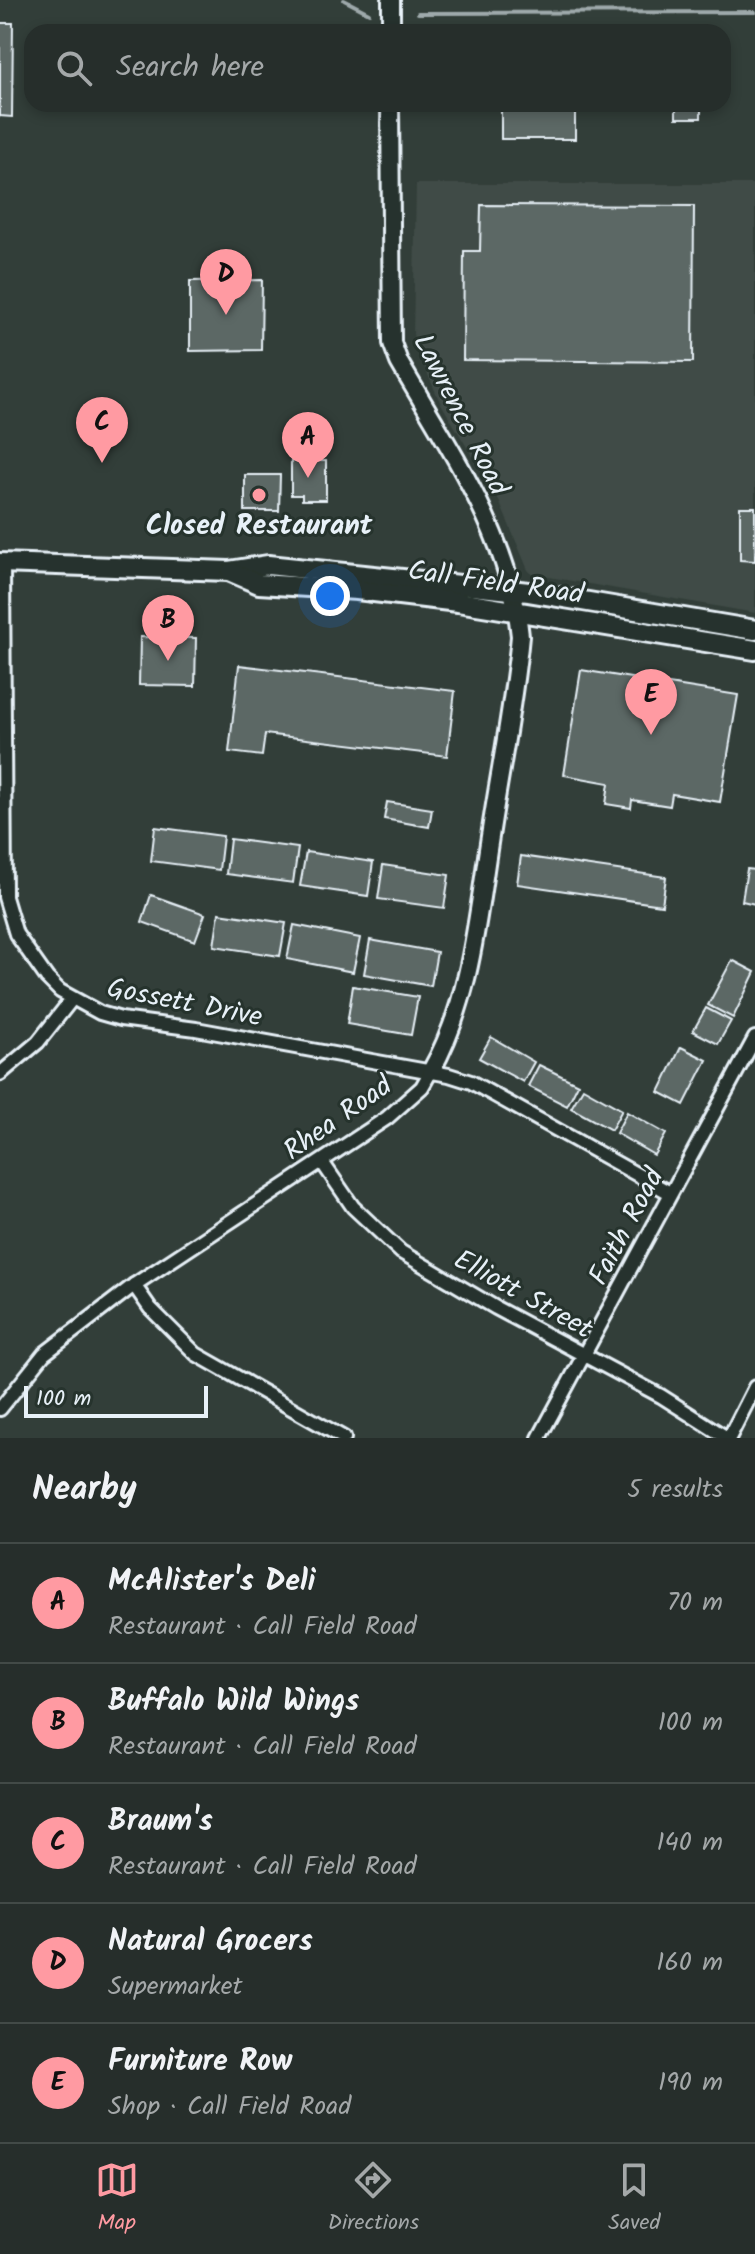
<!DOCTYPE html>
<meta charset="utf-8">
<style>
body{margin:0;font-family:Kalam,sans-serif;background:#323a37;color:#f1f3f6}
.scale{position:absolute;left:24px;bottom:20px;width:184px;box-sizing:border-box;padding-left:8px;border:4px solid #e8f1f8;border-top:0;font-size:22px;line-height:28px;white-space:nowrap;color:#e8f1f8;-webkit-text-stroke:6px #26332d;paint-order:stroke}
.you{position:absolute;left:330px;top:596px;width:28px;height:28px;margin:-20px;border:6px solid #fff;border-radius:50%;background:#1a73e8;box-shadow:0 0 0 12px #1a73e833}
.badge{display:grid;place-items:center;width:52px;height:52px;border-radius:50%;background:#ff9aa2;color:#111;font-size:26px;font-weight:700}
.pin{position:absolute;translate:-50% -66px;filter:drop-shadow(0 2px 4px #0008)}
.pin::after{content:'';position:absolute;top:42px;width:28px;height:24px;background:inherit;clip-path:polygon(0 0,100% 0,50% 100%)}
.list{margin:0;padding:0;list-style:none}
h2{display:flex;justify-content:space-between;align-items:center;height:104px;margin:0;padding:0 32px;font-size:34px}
h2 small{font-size:26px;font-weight:400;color:#a4a8a9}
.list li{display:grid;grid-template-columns:52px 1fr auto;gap:24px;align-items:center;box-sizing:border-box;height:120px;padding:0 32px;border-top:2px solid #424a47}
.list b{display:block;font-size:30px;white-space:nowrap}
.list p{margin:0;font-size:26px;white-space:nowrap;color:#a4a8a9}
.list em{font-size:26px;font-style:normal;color:#a4a8a9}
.icon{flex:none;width:44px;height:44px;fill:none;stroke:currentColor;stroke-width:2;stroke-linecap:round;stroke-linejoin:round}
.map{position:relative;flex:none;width:755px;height:1438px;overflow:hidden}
.search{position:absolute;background:#262e2b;box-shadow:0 4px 12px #0003;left:24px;right:24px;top:24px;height:88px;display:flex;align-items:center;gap:20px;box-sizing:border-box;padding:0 28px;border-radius:24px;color:#a4a8a9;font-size:30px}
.sheet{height:704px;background:#262e2b}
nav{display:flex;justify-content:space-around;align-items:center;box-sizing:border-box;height:112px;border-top:2px solid #424a47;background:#262e2b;font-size:22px;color:#a4a8a9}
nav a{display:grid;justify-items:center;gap:4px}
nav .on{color:#ff9aa2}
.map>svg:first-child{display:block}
.built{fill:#3f4b46}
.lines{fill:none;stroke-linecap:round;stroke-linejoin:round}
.stream{stroke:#9ea9ab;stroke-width:4}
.building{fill:#5c6865;stroke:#e8f1f8;stroke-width:2}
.minor-casing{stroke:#e8f1f8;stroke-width:18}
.tertiary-casing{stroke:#e8f1f8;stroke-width:22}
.secondary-casing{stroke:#e8f1f8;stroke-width:24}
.minor{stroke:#26332d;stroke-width:12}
.tertiary{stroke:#26332d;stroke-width:16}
.secondary{stroke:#26332d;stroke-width:18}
.poi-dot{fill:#ff9aa2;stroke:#26332d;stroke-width:3}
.labels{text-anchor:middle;stroke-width:6;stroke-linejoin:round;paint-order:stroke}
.street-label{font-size:28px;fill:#e8f1f8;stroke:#26332d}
.poi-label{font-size:28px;font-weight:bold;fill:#e8f1f8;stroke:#26332d}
</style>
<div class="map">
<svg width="755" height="1438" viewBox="0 0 755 1438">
<rect width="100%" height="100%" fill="#323e39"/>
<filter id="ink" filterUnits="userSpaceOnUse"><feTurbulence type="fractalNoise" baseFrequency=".0125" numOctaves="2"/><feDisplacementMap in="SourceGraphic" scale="16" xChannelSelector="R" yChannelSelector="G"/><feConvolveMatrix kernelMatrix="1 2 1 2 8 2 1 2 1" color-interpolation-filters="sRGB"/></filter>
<g filter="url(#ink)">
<path class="built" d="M416 184H755V613L532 574 528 570 499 501 440 402 416 348 413 334Z"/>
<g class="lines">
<g class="stream">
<path d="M344 0 369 13"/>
<path d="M418 13 755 12"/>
</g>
</g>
<g class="building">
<path d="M0 23H13L12 117 0 116Z"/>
<rect x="501" y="104" width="74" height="35"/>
<rect x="676" y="104" width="25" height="14"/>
<path d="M481 205 694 206 693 362 463 360 464 251H480Z"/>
<path d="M262 280 261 350 190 351V281Z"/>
<path d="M291 461H326V500H302V495H291Z"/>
<path d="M245 475H280L279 511H245Z"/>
<path d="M740 507H755V561L740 560Z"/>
<path d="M140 637 196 638 195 686 139 685Z"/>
<path d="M239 665 455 691 447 756 265 734 262 756 229 752Z"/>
<path d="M581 670 738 695 720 802 672 794 670 806 632 800 631 808 606 804 609 783 564 775Z"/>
<path d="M387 802 432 809 429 827 384 819Z"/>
<path d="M155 827 223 836 219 870 151 861Z"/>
<path d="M230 839 298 848 293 883 226 874Z"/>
<path d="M306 852 373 862 368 896 300 886Z"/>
<path d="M521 856 666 877 662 905 517 884Z"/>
<path d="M383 865 449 875 444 908 378 899Z"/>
<path d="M747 869 755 870V904L742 901Z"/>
<path d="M151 895 205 914 195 941 142 922Z"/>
<path d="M219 913 286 923 280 956 214 946Z"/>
<path d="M294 925 360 938 353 972 287 959Z"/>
<path d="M370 940 437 952 431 986 364 974Z"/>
<path d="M732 960 755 972 733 1018 708 1005Z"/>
<path d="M353 986 418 997 411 1035 347 1024Z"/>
<path d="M706 1008 731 1021 718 1044 693 1031Z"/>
<path d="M491 1037 534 1062 523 1082 479 1058Z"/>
<path d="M681 1047 707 1060 684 1105 659 1092Z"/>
<path d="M539 1065 578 1084 567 1106 528 1086Z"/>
<path d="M583 1088 622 1110 611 1130 571 1108Z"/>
<path d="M627 1112 666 1134 654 1155 616 1133Z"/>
</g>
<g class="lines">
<defs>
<g id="minor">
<path d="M3 563 5 897 16 934 47 978 60 991 100 1013 121 1019 196 1029 449 1075 471 1082 670 1193"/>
<path d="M0 1074 38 1042 72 999"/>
<path d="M322 1162 353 1207 401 1252 496 1308 661 1396 727 1438"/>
<path d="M134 1285 150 1308 196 1354 344 1438"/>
<path d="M0 1409 44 1354 134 1285 387 1118 422 1087 431 1071"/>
<path d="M539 1438 755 1038"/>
<path d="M729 1438 755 1387"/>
</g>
<g id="tertiary">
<path d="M391 32V0"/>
<path d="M390 104 392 343 399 362C449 449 510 535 520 636 514 701 501 765 491 830 478 911 472 999 431 1071"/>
</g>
<g id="secondary">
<path d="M0 563 229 571 268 565 529 592 755 630"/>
<path d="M231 572 259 584 357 590 458 602 755 650"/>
</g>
</defs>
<use href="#minor" class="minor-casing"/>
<use href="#tertiary" class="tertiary-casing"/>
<use href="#secondary" class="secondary-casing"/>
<use href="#minor" class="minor"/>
<use href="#tertiary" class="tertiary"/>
<use href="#secondary" class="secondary"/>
</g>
</g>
<circle class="poi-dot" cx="259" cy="495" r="8"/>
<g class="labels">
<g class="street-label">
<text transform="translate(462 414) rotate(63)" y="10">Lawrence Road</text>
<text transform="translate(496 581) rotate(8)" y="10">Call Field Road</text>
<text transform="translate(185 1001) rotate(11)" y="10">Gossett Drive</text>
<text transform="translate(337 1117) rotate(-35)" y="10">Rhea Road</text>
<text transform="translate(625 1226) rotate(-62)" y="10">Faith Road</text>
<text transform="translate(524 1293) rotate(29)" y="10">Elliott Street</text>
</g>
<g class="poi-label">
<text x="259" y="534">Closed Restaurant</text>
</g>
</g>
</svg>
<div class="scale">100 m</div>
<div class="you"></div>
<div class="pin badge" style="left:308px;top:478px">A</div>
<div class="pin badge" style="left:168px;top:661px">B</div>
<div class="pin badge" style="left:102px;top:463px">C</div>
<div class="pin badge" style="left:226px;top:315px">D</div>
<div class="pin badge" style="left:651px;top:735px">E</div>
<div class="search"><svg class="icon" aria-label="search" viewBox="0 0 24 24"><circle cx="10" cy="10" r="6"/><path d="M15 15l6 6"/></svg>Search here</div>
</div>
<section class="sheet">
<h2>Nearby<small>5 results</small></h2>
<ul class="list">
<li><span class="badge">A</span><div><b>McAlister's Deli</b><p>Restaurant · Call Field Road</p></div><em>70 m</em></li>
<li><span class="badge">B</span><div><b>Buffalo Wild Wings</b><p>Restaurant · Call Field Road</p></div><em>100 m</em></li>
<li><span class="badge">C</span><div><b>Braum's</b><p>Restaurant · Call Field Road</p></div><em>140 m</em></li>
<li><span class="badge">D</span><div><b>Natural Grocers</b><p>Supermarket</p></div><em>160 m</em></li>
<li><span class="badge">E</span><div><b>Furniture Row</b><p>Shop · Call Field Road</p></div><em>190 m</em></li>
</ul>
</section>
<nav>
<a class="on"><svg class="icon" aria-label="map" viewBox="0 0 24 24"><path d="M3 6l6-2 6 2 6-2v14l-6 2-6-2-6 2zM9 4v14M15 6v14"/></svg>Map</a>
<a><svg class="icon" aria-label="directions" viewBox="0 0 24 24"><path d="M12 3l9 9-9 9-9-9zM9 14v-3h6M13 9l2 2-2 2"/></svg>Directions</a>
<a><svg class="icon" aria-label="saved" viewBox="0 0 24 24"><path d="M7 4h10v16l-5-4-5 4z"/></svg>Saved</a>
</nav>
